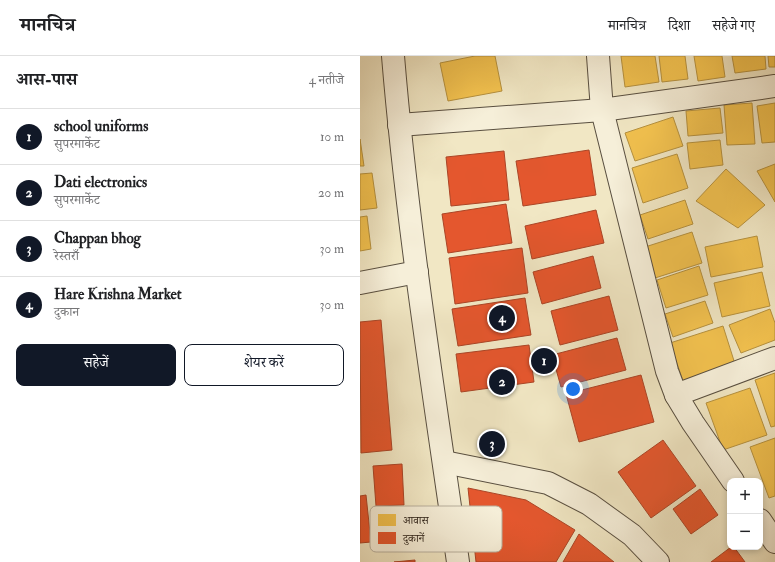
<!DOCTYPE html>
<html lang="hi">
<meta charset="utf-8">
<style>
body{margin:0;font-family:"IM FELL Double Pica","Noto Serif Devanagari",serif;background:#f2f2f2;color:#202124}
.controls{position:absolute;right:12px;bottom:12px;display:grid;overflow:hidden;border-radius:8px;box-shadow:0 2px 6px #0003}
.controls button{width:36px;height:36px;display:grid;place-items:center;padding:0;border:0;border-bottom:1px solid #e0e0e0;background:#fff;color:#202124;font:20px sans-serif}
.you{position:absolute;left:213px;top:333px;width:14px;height:14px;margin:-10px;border:3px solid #fff;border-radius:50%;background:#1a73e8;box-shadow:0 0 0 6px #1a73e833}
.badge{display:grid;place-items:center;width:26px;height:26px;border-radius:50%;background:#111827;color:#fff;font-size:13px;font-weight:700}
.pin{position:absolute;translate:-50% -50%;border:2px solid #fff;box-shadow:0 1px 4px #0006}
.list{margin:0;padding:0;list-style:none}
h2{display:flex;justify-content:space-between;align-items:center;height:52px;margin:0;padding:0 16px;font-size:17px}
h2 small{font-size:13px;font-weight:400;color:#757577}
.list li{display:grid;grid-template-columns:26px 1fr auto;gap:12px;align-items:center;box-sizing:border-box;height:56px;padding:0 16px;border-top:1px solid #e0e0e0}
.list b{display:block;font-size:15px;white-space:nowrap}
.list p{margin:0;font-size:13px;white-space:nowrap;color:#757577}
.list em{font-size:13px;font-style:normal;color:#757577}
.actions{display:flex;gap:8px;padding:12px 16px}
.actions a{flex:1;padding:9px 0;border:1px solid #111827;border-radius:8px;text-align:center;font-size:14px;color:#111827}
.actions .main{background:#111827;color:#fff}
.map{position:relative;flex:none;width:415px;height:506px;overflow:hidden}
header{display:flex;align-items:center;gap:24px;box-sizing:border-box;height:56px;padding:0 20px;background:#fff;border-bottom:1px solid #e0e0e0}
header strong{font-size:19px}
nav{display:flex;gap:22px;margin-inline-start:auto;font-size:14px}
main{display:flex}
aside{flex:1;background:#fff}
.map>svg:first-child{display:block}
.homes{fill:#f2c14e;stroke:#b5903d}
.shops{fill:#e4572e;stroke:#ab4526}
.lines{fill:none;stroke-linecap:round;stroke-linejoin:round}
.minor-casing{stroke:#594f40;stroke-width:24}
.tertiary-casing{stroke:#594f40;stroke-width:24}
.minor{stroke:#f6efd9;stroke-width:22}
.tertiary{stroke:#f6efd9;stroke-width:22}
.key{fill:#f6efd9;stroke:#b8b09e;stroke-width:1}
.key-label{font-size:11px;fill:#261c14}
</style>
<header>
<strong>मानचित्र</strong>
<nav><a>मानचित्र</a><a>दिशा</a><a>सहेजे गए</a></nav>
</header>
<main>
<aside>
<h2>आस-पास<small>4 नतीजे</small></h2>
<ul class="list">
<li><span class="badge">1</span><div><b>school uniforms</b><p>सुपरमार्केट</p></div><em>10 m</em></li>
<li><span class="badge">2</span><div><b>Dati electronics</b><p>सुपरमार्केट</p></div><em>20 m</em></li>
<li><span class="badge">3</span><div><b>Chappan bhog</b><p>रेस्तराँ</p></div><em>30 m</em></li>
<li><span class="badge">4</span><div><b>Hare Krishna Market</b><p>दुकान</p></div><em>30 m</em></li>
</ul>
<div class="actions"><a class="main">सहेजें</a><a>शेयर करें</a></div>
</aside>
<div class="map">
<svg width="415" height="506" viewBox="0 0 415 506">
<rect width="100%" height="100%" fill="#f1e7c4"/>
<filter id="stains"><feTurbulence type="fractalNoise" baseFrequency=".005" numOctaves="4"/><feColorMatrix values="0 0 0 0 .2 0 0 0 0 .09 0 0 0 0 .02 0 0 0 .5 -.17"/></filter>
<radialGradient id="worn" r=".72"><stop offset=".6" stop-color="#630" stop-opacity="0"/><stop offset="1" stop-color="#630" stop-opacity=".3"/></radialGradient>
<g class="homes">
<path d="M115 0H135L142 35 88 45 80 7Z"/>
<path d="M261 0H295L299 26 265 31Z"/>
<path d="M299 0H325L328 23 302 26Z"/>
<path d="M334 0H362L365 21 338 25Z"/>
<path d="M372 0H405L406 13 375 17Z"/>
<path d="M408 0H415V11H409Z"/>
<path d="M392 47 395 88 367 89 364 49Z"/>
<path d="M415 47V86L402 87 397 50Z"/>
<path d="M360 52 363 77 328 80 326 55Z"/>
<path d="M313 61 323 90 275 105 265 77Z"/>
<path d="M0 83 4 110H0Z"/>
<path d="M360 84 363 109 330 113 327 87Z"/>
<path d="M317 98 328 132 283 147 272 112Z"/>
<path d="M415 108V146L397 115Z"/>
<path d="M366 113 405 149 378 172 336 145Z"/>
<path d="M12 117 17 152 0 154V118Z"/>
<path d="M325 144 333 168 288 183 280 159Z"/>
<path d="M7 160 11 193 0 195V161Z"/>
<path d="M332 176 342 207 295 222 285 191Z"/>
<path d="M397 180 403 211 351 221 345 191Z"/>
<path d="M339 210 348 239 306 252 297 224Z"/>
<path d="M402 216 410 250 362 261 354 227Z"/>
<path d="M345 245 353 267 313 281 305 258Z"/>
<path d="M410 253 415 267V284L381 297 369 269Z"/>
<path d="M363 270 375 308 323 325 310 287Z"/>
<path d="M415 317V370L411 371 395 324Z"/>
<path d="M390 332 407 379 363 394 346 347Z"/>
<path d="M415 382V440L409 442 390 391Z"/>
</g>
<g class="shops">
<path d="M229 94 236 139 163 150 156 105Z"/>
<path d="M144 95 149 144 91 150 86 101Z"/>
<path d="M146 148 152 187 88 197 82 158Z"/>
<path d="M236 154 244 187 172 203 165 170Z"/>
<path d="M162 192 168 237 95 248 89 202Z"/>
<path d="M233 200 241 232 182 248 173 216Z"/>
<path d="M249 240 258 274 200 289 191 255Z"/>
<path d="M165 242 171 279 98 290 92 253Z"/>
<path d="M21 264 32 394 1 397 0 266Z"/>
<path d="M257 282 266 314 201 331 192 299Z"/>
<path d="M169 289 174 326 101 336 96 298Z"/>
<path d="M281 319 294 366 219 386 206 338Z"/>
<path d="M303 384 336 430 291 462 258 416Z"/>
<path d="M42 408 44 449 16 450 13 410Z"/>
<path d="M108 432 166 444 215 474 196 506H116Z"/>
<path d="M340 433 358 459 331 478 313 453Z"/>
<path d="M6 439 11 486 0 487V440Z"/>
<path d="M219 478 254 506H203Z"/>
<path d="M371 491H374L385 506H351Z"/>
<path d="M55 504V506H34Z"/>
</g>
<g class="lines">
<defs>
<g id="minor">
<path d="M238 0 242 54 307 315 316 339 333 367 373 425"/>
<path d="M39 69 242 54 415 30"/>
<path d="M316 339 415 302"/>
<path d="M84 406 188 427 229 448 272 479 298 506"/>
<path d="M400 464 415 486"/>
</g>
<g id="tertiary">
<path d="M33 0C47 169 74 338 98 506"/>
<path d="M0 227 57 216"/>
</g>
</defs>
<use href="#minor" class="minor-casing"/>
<use href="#tertiary" class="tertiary-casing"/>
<use href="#minor" class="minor"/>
<use href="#tertiary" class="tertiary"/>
</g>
<rect x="10" y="450" width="132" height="46" rx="6" class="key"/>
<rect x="18" y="458" width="18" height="12" fill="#f2c14e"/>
<rect x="18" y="476" width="18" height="12" fill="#e4572e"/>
<g class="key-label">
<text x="43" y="468">आवास</text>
<text x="43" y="486">दुकानें</text>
</g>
<rect width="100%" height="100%" filter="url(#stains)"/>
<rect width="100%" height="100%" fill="url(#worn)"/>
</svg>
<div class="controls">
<button>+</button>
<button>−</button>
</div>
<div class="you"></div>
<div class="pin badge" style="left:184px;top:305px">1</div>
<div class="pin badge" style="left:142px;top:326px">2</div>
<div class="pin badge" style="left:132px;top:388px">3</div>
<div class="pin badge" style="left:142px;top:262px">4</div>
</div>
</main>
